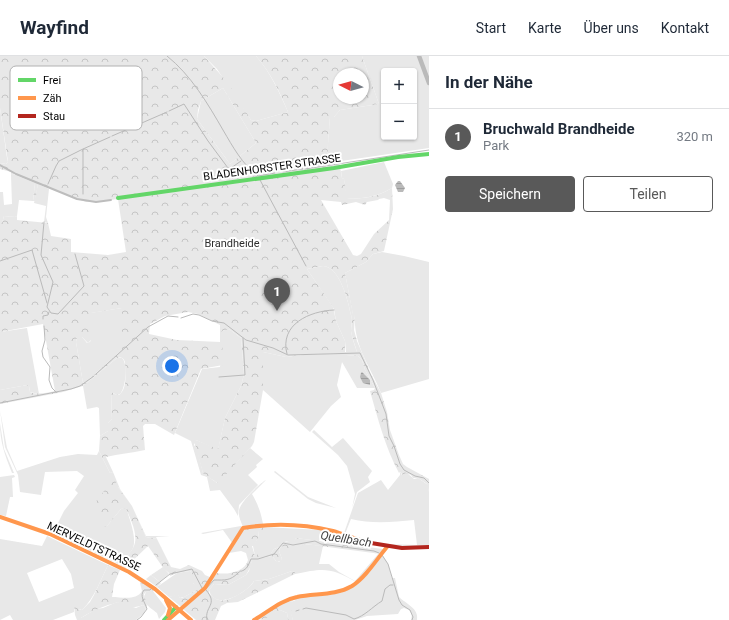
<!DOCTYPE html>
<html lang="de">
<meta charset="utf-8">
<style>
body{margin:0;font-family:Roboto,sans-serif;background:#f6f6f7;color:#1f2937}
.controls{position:absolute;right:12px;top:12px;display:grid;overflow:hidden;border-radius:4px;box-shadow:0 1px 3px #0004}
.controls button{width:36px;height:36px;display:grid;place-items:center;padding:0;border:0;border-bottom:1px solid #e0e1e3;background:#fff;color:#1f2937;font:20px sans-serif}
.compass{position:absolute;left:333px;top:12px;width:36px;height:36px;border-radius:50%;background:#fff;box-shadow:0 1px 3px #0004;rotate:276deg}
.you{position:absolute;left:172px;top:310px;width:14px;height:14px;margin:-10px;border:3px solid #fff;border-radius:50%;background:#1a73e8;box-shadow:0 0 0 6px #1a73e833}
.badge{display:grid;place-items:center;width:26px;height:26px;border-radius:50%;background:#595959;color:#fff;font-size:13px;font-weight:700}
.pin{position:absolute;translate:-50% -33px;filter:drop-shadow(0 1px 2px #0008)}
.pin::after{content:'';position:absolute;top:21px;width:14px;height:12px;background:inherit;clip-path:polygon(0 0,100% 0,50% 100%)}
.list{margin:0;padding:0;list-style:none}
h2{display:flex;justify-content:space-between;align-items:center;height:52px;margin:0;padding:0 16px;font-size:17px}
h2 small{font-size:13px;font-weight:400;color:#747a83}
.list li{display:grid;grid-template-columns:26px 1fr auto;gap:12px;align-items:center;box-sizing:border-box;height:56px;padding:0 16px;border-top:1px solid #e0e1e3}
.list b{display:block;font-size:15px;white-space:nowrap}
.list p{margin:0;font-size:13px;white-space:nowrap;color:#747a83}
.list em{font-size:13px;font-style:normal;color:#747a83}
.actions{display:flex;gap:8px;padding:12px 16px}
.actions a{flex:1;padding:9px 0;border:1px solid #595959;border-radius:4px;text-align:center;font-size:14px;color:#595959}
.actions .main{background:#595959;color:#fff}
.map{position:relative;flex:none;width:429px;height:564px;overflow:hidden}
header{display:flex;align-items:center;gap:24px;box-sizing:border-box;height:56px;padding:0 20px;background:#fff;border-bottom:1px solid #e0e1e3}
header strong{font-size:19px}
nav{display:flex;gap:22px;margin-inline-start:auto;font-size:14px}
main{display:flex}
aside{flex:1;background:#fff}
.map>svg:first-child{display:block}
.green{fill:#e8e8e8;fill-rule:evenodd}
.forest{fill:url(#forest-crowns);fill-rule:evenodd}
.water{fill:url(#water-rules)}
.lines{fill:none;stroke-linecap:round;stroke-linejoin:round}
.stream{stroke:#bababa;stroke-width:1}
.river{stroke:#bababa;stroke-width:4.5}
.street{stroke:#bdbdbd;stroke-width:2}
.fast{stroke:#63d668;stroke-width:4}
.slow{stroke:#ff974d;stroke-width:4}
.jam{stroke:#b3261e;stroke-width:4}
.labels{text-anchor:middle;stroke-width:4;stroke-linejoin:round;paint-order:stroke}
.street-label{font-size:11px;fill:#000;stroke:#fff}
.park-label{font-size:11px;fill:#2d2d2d;stroke:#fff}
.water-label{font-size:12px;font-style:italic;fill:#3e3e3e;stroke:#fff}
.key{fill:#fff;stroke:#b2b2b2;stroke-width:1}
.key-label{font-size:11px;fill:#000}
</style>
<header>
<strong>Wayfind</strong>
<nav><a>Start</a><a>Karte</a><a>Über uns</a><a>Kontakt</a></nav>
</header>
<main>
<div class="map">
<svg width="429" height="564" viewBox="0 0 429 564">
<defs>
<pattern id="forest-crowns" width="20" height="18" patternUnits="userSpaceOnUse"><rect width="20" height="18" fill="#e8e8e8"/><path d="M2 6a3 3 0 1 1 6 0M12 15a3 3 0 1 1 6 0" fill="none" stroke="#c5c5c5"/></pattern>
<pattern id="water-rules" width="6" height="5" patternUnits="userSpaceOnUse"><rect width="6" height="5" fill="#bababa"/><path d="M0 2.5h6" fill="none" stroke="#9e9e9e"/></pattern>
</defs>
<rect width="100%" height="100%" fill="#fff"/>
<g class="green">
<path d="M204 0H256C271 17 279 36 288 56L256 65 251 64 217 13Z"/>
<path d="M362 0H429V92L328 107C327 91 329 77 330 61H334L340 54 379 48ZM384 15H414V81H384Z"/>
<path d="M223 32 256 87 230 108 197 63 201 45Z"/>
<path d="M0 52 7 102 8 106 6 108 0 107Z"/>
<path d="M384 106 393 128 392 132C379 140 361 144 346 142L344 123 342 122 341 115Z"/>
<path d="M13 118 35 127 33 145 19 144 17 160 15 161 4 160 2 167H0V136H3L4 149 12 148 11 119Z"/>
<path d="M38 128 49 133 46 161 48 167 44 166 46 150 34 147Z"/>
<path d="M382 196 404 200 429 206V323L381 337C370 310 353 289 355 259H353L345 217 366 206 373 198Z"/>
<path d="M323 210C340 211 348 245 351 259 353 264 351 270 351 275 352 282 355 290 357 296H346L345 285 336 265 334 253 307 213Z"/>
<path d="M122 252V294L87 325 83 327 76 286 77 281H82L87 287 90 286 91 284 90 257Z"/>
<path d="M27 272 39 338 30 336 29 330 27 329 0 334V276Z"/>
<path d="M229 273 241 282 244 318 241 330 225 362 218 394 196 384 194 389 197 393 203 417 217 427 250 392 263 403 256 409 257 411 248 419 258 429 239 449 238 460 234 453 220 434 210 435 207 421 201 419 191 385 175 377 202 313 220 311 222 298 221 275Z"/>
<path d="M263 296 286 301 303 299 345 297 346 299 358 300 362 304 365 314 375 332H357L342 306 337 329 341 341 331 350 310 376 263 334Z"/>
<path d="M117 302H122C128 307 126 332 120 338L117 339 111 336 112 363 108 367V375L100 380 99 352 97 351 87 353 83 330Z"/>
<path d="M0 354 7 392 17 415 60 401 78 398 97 399 99 395 110 417 113 416 120 433 132 450 146 480H170L156 481 157 483 146 481 132 450 118 431 107 470 121 453 126 451C129 462 137 481 133 492 131 497 122 504 118 508L53 477 64 455 78 437 75 434 84 420 77 415 45 416 41 439 20 436 18 419 5 391Z"/>
<path d="M0 367 4 393 14 417H12C5 399 0 387 0 367Z"/>
<path d="M314 374 332 391 343 382 372 415 368 421 370 426 357 436 352 452 355 438 347 410 338 399 312 376Z"/>
<path d="M275 415 308 441 336 452 316 447 308 443 274 416Z"/>
<path d="M400 416 402 419 406 416 414 423 418 422 428 429 429 436V490C400 493 372 489 345 479L344 477 358 437 381 424 388 434 400 419ZM351 463C372 468 393 466 414 464L417 489 383 488 348 480 345 478Z"/>
<path d="M14 419 15 421 12 422 13 441H10L6 460 0 459V421Z"/>
<path d="M266 424 252 438C258 448 261 457 263 468L282 470 243 471C241 466 238 460 239 455 239 447 260 427 266 424Z"/>
<path d="M241 470V473L233 488 223 474 203 478 201 477Z"/>
<path d="M263 471 322 474 319 485 296 482 294 486H289L286 485 279 491 274 493 271 497H261L258 500H255L253 490 258 482 259 475Z"/>
<path d="M47 480 108 509C100 525 95 541 82 554L74 552V556L53 564H13L10 559 0 564V483L42 490ZM62 503 71 518 74 532 39 546 27 517Z"/>
<path d="M304 488 323 490 319 508H329L339 516 355 525 378 498 379 499 356 526C331 511 323 512 295 518V516L292 515 269 523 254 525C247 537 214 556 209 534L214 528 228 529 246 519 249 515 252 504 272 500 276 505 279 506 282 503 279 495 281 490C291 489 294 493 304 488Z"/>
<path d="M382 498 388 508 392 522H395L399 541C406 548 419 552 417 564H411L412 559 409 554 404 552 401 553 398 558 367 560 355 564H293L290 555 291 546 303 541 322 539 354 529Z"/>
<path d="M163 511 169 518 160 526 151 519Z"/>
<path d="M190 515 193 519V527L197 530V534L184 541 180 542 178 539 169 541 157 531 177 517Z"/>
<path d="M150 535H153L166 552 165 556 159 563 157 557C150 551 140 547 146 536Z"/>
<path d="M117 546 136 552 143 549 146 553 144 557 136 564H81V562L96 553 103 552Z"/>
<path d="M280 554 287 557 288 564H260Z"/>
</g>
<g class="forest">
<path d="M0 0H204L229 28 251 64 256 65 288 56C279 35 271 17 256 0H362L379 48 340 54 334 61H330C329 77 327 91 328 106L339 105 342 122 344 123 347 142C362 144 379 140 392 132L393 153 384 195 373 198 366 206 345 217 353 258 355 259 354 274 357 285 371 318 381 337 387 356 390 374 399 399 403 408 407 411 429 423V436L427 428 418 422H413L411 419 406 417 403 419 400 416 399 417C385 391 378 363 370 335L374 334 375 332 365 314 362 304 358 300 345 299V297L303 299 286 301 263 296V334L254 386 252 390 218 427 206 420 203 417 194 385 196 384 218 393 225 362 241 330 244 318 241 282 229 273 222 275 223 309 201 313 174 379 155 368H145L143 370 145 394C131 397 119 398 106 401L113 416 110 417 99 395 100 380 108 375V367L112 363 111 335 114 338 119 339C128 332 125 316 125 306 123 301 121 301 117 302L83 330 63 336 0 348V334L27 329 29 330 30 336C38 339 46 337 55 335L43 268 0 276V167H2L4 160 15 161 17 160V164L48 167 51 180 71 183V196L108 199 126 196 118 143 95 146H86L38 128 35 145H33L35 127 14 118 11 119V116L0 113V107L6 108 8 106 0 52ZM339 18H363V42H339ZM223 32 256 87 230 108 197 63 198 54 201 45ZM384 142 390 144 389 164 374 178 361 198 357 200 353 199 321 144 341 146 342 149 356 146 365 149 367 146 378 144 379 143ZM323 210C340 211 348 245 351 259 353 264 351 270 351 275 352 282 355 289 357 296H345V285L336 265 333 251 307 213ZM122 252V294L87 325 83 327 76 286 77 281H82L88 287 91 284V257ZM188 256 198 258 220 269V286L177 284 149 278 150 268 165 260Z"/>
<path d="M114 422 118 431 132 450 146 481 157 483 171 511 180 513 189 509 202 515 205 519 212 522 200 536 182 550H180L169 541 178 538 180 542H182L197 534 196 530 193 527V519L190 515 177 517 170 520 169 517 164 513 148 490 125 512 118 508C123 503 130 498 133 492 140 480 130 463 126 452L121 453 107 470 105 471 91 452Z"/>
<path d="M263 471 264 475H259L258 482 254 490H252L255 500H257V497H271L274 493 279 491 278 487 281 485 293 486 296 482 383 493 381 498 305 488C300 490 293 493 287 492 285 492 283 490 281 490L279 495 282 503 281 505 277 506 272 500 262 502 260 506 252 504 251 510 246 519 228 529 214 528 209 534V537C211 540 215 543 219 544 228 547 250 533 254 525L269 523 292 515 295 516V518L238 546 227 547 221 550 215 564H196L183 553V551L202 536 217 517C228 519 245 516 248 504L246 497 241 495 229 497 243 474 248 472Z"/>
<path d="M108 509 120 514 114 528 112 541C122 541 136 545 142 535L140 527 141 525 154 533 153 535 146 536 144 538 147 550 146 553 143 549C133 553 126 551 117 546 114 548 111 548 108 549 100 552 88 557 81 562V564H77L75 559 74 549 76 550 80 554H82L90 546 94 539Z"/>
<path d="M151 519 161 527 157 531 146 523Z"/>
<path d="M303 541 302 544H294L291 546C291 552 291 558 293 564H288L287 557 280 554C273 559 264 564 255 564L288 544Z"/>
</g>
<g class="water">
<path d="M398 125H400L405 132 403 136H398L395 129Z"/>
<path d="M362 316 370 324V329L363 327 360 321 361 317Z"/>
</g>
<g class="lines">
<g class="stream">
<path d="M167 0C191 19 208 48 223 74 233 91 242 108 258 120L275 117"/>
<path d="M169 55 184 48 208 85 228 112H231L241 105"/>
<path d="M112 80 167 56"/>
<path d="M305 113 429 94"/>
<path d="M283 116 302 113"/>
<path d="M260 124 306 210"/>
<path d="M48 128 56 110 59 105 83 93"/>
<path d="M83 138V93L110 81"/>
<path d="M44 166 41 199 53 226 47 251 51 257 58 258 84 230 75 198"/>
<path d="M0 205 32 194 47 247"/>
<path d="M181 262 193 258 199 259 212 265 224 267 246 284 273 292 288 299 360 297 373 324 386 358 389 380 394 390 400 408 404 414 415 420 424 422 429 427"/>
<path d="M43 263V260L48 259 49 256"/>
<path d="M44 270 45 284 42 295 43 301 50 311 49 324 52 332 56 336"/>
<path d="M287 298C279 268 310 255 334 254"/>
<path d="M96 318 148 271 168 260 178 261"/>
<path d="M219 321 245 319 243 282"/>
<path d="M0 347 71 333 80 330 94 320"/>
<path d="M382 499 388 508 399 544 402 549 410 554 413 561 412 564"/>
<path d="M156 529 170 518 192 513 202 532"/>
<path d="M205 534 214 524C225 524 230 525 238 517 243 513 238 517 244 514 248 512 249 507 251 503H258L274 498 283 487 293 489 315 485 321 488 374 495 379 497"/>
<path d="M206 534C219 549 204 550 207 564"/>
<path d="M303 553 306 552 346 559 354 563C365 560 372 551 382 545L385 533 390 529H393"/>
<path d="M296 555 299 554"/>
<path d="M137 564 141 561 147 553C145 546 139 540 144 534H150L151 533"/>
</g>
<path class="river" d="M419 0 429 27"/>
<path class="street" d="M0 109 16 118 77 143 96 146 111 144"/>
<g class="fast">
<path d="M118 142 334 112 398 101 429 98"/>
<path d="M164 564 176 551"/>
</g>
<g class="slow">
<path d="M0 461 50 478 129 516 155 533 191 564"/>
<path d="M166 544 170 552 168 559"/>
<path d="M168 564 205 532 243 472C272 467 304 468 333 475 346 479 358 484 371 487"/>
<path d="M254 564C268 556 281 544 297 541 315 537 335 540 352 530 366 521 376 504 387 491"/>
</g>
<path class="jam" d="M371 487 402 492 429 491"/>
</g>
<g class="labels">
<g class="street-label">
<text transform="translate(272 111) rotate(-8)" y="4">BLADENHORSTER STRASSE</text>
<text transform="translate(94 490) rotate(25)" y="4">MERVELDTSTRASSE</text>
</g>
<g class="park-label">
<text x="232" y="191">Brandheide</text>
</g>
<g class="water-label">
<text transform="translate(346 483) rotate(9)" y="4">Quellbach</text>
</g>
</g>
<rect x="10" y="10" width="132" height="64" rx="6" class="key"/>
<rect x="18" y="22" width="18" height="4" fill="#63d668"/>
<rect x="18" y="40" width="18" height="4" fill="#ff974d"/>
<rect x="18" y="58" width="18" height="4" fill="#b3261e"/>
<g class="key-label">
<text x="43" y="28">Frei</text>
<text x="43" y="46">Zäh</text>
<text x="43" y="64">Stau</text>
</g>
</svg>
<div class="controls">
<button>+</button>
<button>−</button>
</div>
<svg class="compass" viewBox="-18 -18 36 36"><path d="M0-13l5 13h-10z" fill="#e53935"/><path d="M0 13l5-13h-10z" fill="#747a83"/></svg>
<div class="you"></div>
<div class="pin badge" style="left:277px;top:255px">1</div>
</div>
<aside>
<h2>In der Nähe<small></small></h2>
<ul class="list">
<li><span class="badge">1</span><div><b>Bruchwald Brandheide</b><p>Park</p></div><em>320 m</em></li>
</ul>
<div class="actions"><a class="main">Speichern</a><a>Teilen</a></div>
</aside>
</main>
